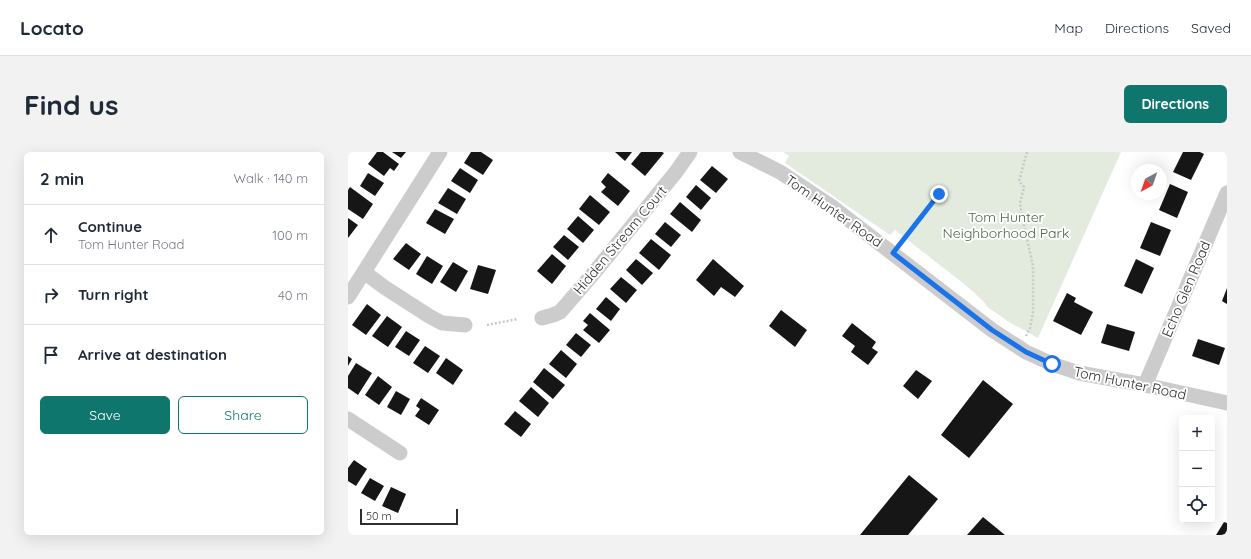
<!DOCTYPE html>
<meta charset="utf-8">
<style>
body{margin:0;font-family:Quicksand,sans-serif;background:#f2f2f3;color:#1f2937}
.controls{position:absolute;right:12px;bottom:12px;display:grid;overflow:hidden;border-radius:6px;box-shadow:0 4px 16px #0002}
.controls button{width:36px;height:36px;display:grid;place-items:center;padding:0;border:0;border-bottom:1px solid #e0e1e3;background:#fff;color:#1f2937;font:20px sans-serif}
.compass{position:absolute;left:783px;top:12px;width:36px;height:36px;border-radius:50%;background:#fff;box-shadow:0 4px 16px #0002;rotate:220deg}
.scale{position:absolute;left:12px;bottom:10px;width:98px;box-sizing:border-box;padding-left:4px;border:2px solid #2f2f2f;border-top:0;font-size:11px;line-height:14px;white-space:nowrap;color:#2f2f2f;-webkit-text-stroke:3px #fff;paint-order:stroke}
.stop{position:absolute;width:12px;height:12px;margin:-9px;border:3px solid #1a73e8;border-radius:50%;background:#fff}
.stop.end{background:#1a73e8;border-color:#fff;box-shadow:0 1px 4px #0008}
.list{margin:0;padding:0;list-style:none}
h2{display:flex;justify-content:space-between;align-items:center;height:52px;margin:0;padding:0 16px;font-size:17px}
h2 small{font-size:13px;font-weight:400;color:#747a83}
.list li{display:grid;grid-template-columns:26px 1fr auto;gap:12px;align-items:center;box-sizing:border-box;height:60px;padding:0 16px;border-top:1px solid #e0e1e3}
.list b{display:block;font-size:15px;white-space:nowrap}
.list p{margin:0;font-size:13px;white-space:nowrap;color:#747a83}
.list em{font-size:13px;font-style:normal;color:#747a83}
.actions{display:flex;gap:8px;padding:12px 16px}
.actions a{flex:1;padding:9px 0;border:1px solid #0f766e;border-radius:6px;text-align:center;font-size:14px;color:#0f766e}
.actions .main{background:#0f766e;color:#fff}
.icon{flex:none;width:22px;height:22px;fill:none;stroke:currentColor;stroke-width:2;stroke-linecap:round;stroke-linejoin:round}
.map{position:relative;flex:none;width:879px;height:383px;overflow:hidden;border-radius:6px}
header{display:flex;align-items:center;gap:24px;box-sizing:border-box;height:56px;padding:0 20px;background:#fff;border-bottom:1px solid #e0e1e3}
header strong{font-size:19px}
nav{display:flex;gap:22px;margin-inline-start:auto;font-size:14px}
.intro{display:flex;align-items:center;justify-content:space-between;box-sizing:border-box;height:96px;padding:0 24px}
h1{margin:0;font-size:28px}
.button{padding:10px 18px;border-radius:6px;background:#0f766e;color:#fff;font-size:14px;font-weight:700}
main{display:flex;gap:24px;padding:0 24px}
aside{flex:1;background:#fff;border-radius:6px;box-shadow:0 4px 16px #0002}
.map>svg:first-child{display:block}
.green{fill:#e3eade}
.building{fill:#161616}
.lines{fill:none;stroke-linecap:round;stroke-linejoin:round}
.path{stroke:#c9c9c9;stroke-width:2.5;stroke-dasharray:2 2;stroke-linecap:butt}
.minor{stroke:#ccc;stroke-width:15}
.route{stroke:#1a73e8;stroke-width:5}
.labels{text-anchor:middle;stroke-width:4;stroke-linejoin:round;paint-order:stroke}
.street-label{font-size:14px;fill:#2f2f2f;stroke:#fff}
.park-label{font-size:14px;fill:#4c6640;stroke:#fff}
</style>
<header>
<strong>Locato</strong>
<nav><a>Map</a><a>Directions</a><a>Saved</a></nav>
</header>
<div class="intro"><h1>Find us</h1><a class="button">Directions</a></div>
<main>
<aside>
<h2>2 min<small>Walk · 140 m</small></h2>
<ul class="list">
<li><svg class="icon" aria-label="ahead" viewBox="0 0 24 24"><path d="M12 20V5M6 11l6-6 6 6"/></svg><div><b>Continue</b><p>Tom Hunter Road</p></div><em>100 m</em></li>
<li><svg class="icon" aria-label="right" viewBox="0 0 24 24"><path d="M7 20v-9h11M14 6l5 5-5 5"/></svg><div><b>Turn right</b></div><em>40 m</em></li>
<li><svg class="icon" aria-label="arrive" viewBox="0 0 24 24"><path d="M6 21V4h12l-3 4 3 4H6"/></svg><div><b>Arrive at destination</b></div></li>
</ul>
<div class="actions"><a class="main">Save</a><a>Share</a></div>
</aside>
<div class="map">
<svg width="879" height="383" viewBox="0 0 879 383">
<rect width="100%" height="100%" fill="#fff"/>
<path class="green" d="M435 0H773L690 186 661 170 638 154V152L620 135 547 78 542 83 437 11 441 4Z"/>
<g class="building">
<path d="M29 0H35L51 12 46 19 42 16 36 24 20 12Z"/>
<path d="M44 0H58L53 6Z"/>
<path d="M123 0H133L145 8 135 23 116 11Z"/>
<path d="M267 0H284L277 9Z"/>
<path d="M293 0H314L316 1 297 24 283 12Z"/>
<path d="M835 0H852L856 2 843 28 825 20Z"/>
<path d="M364 14 380 27 368 41 352 28Z"/>
<path d="M112 16 130 28 122 41 103 29Z"/>
<path d="M20 21 36 31 27 44 12 34Z"/>
<path d="M260 21 282 39 270 54 253 40 258 35 253 30Z"/>
<path d="M822 32 840 40 829 66 811 58Z"/>
<path d="M348 33 363 46 353 58 338 45Z"/>
<path d="M2 35 25 52 15 67 0 57V38Z"/>
<path d="M100 36 118 47 109 62 90 51Z"/>
<path d="M242 43 262 60 251 73 231 57Z"/>
<path d="M332 50 353 68 344 80 322 62Z"/>
<path d="M87 57 106 67 97 82 78 71Z"/>
<path d="M230 64 246 78 235 91 219 77Z"/>
<path d="M0 66 10 73 0 86Z"/>
<path d="M317 70 333 83 323 95 307 82Z"/>
<path d="M803 70 823 78 812 104 792 96Z"/>
<path d="M216 83 231 95 220 108 205 95Z"/>
<path d="M303 87 323 103 311 118 291 101Z"/>
<path d="M58 91 73 102 61 118 45 107Z"/>
<path d="M204 102 218 114 204 132 189 119Z"/>
<path d="M79 104 95 114 84 132 68 122Z"/>
<path d="M288 107 305 121 294 133 278 118Z"/>
<path d="M365 107 396 134 387 145 373 135 366 144 348 128Z"/>
<path d="M788 107 806 116 794 142 776 134Z"/>
<path d="M105 110 120 119 108 140 92 130Z"/>
<path d="M130 113 148 118 140 142 122 137Z"/>
<path d="M273 125 289 138 278 151 262 137Z"/>
<path d="M879 136V152L874 149Z"/>
<path d="M719 141 728 146 726 150 745 160 733 183 705 169Z"/>
<path d="M258 145 272 157 263 169 248 157Z"/>
<path d="M19 152 33 163 18 183 4 173Z"/>
<path d="M433 158 459 178 447 195 421 174Z"/>
<path d="M242 161 262 178 251 191 235 178 240 173 235 169Z"/>
<path d="M39 164 54 175 40 195 24 184Z"/>
<path d="M504 171 528 190 524 196 530 200 520 213 503 200 507 194 494 184Z"/>
<path d="M759 172 787 180 781 199 753 191Z"/>
<path d="M58 179 72 188 61 204 47 195Z"/>
<path d="M228 181 243 193 233 205 218 193Z"/>
<path d="M850 187 877 196 871 213 844 204Z"/>
<path d="M77 194 92 204 80 221 65 211Z"/>
<path d="M213 198 229 212 218 226 201 212Z"/>
<path d="M0 204 4 207 0 214Z"/>
<path d="M98 206 115 218 105 233 88 221Z"/>
<path d="M8 211 24 221 10 243 0 236V224Z"/>
<path d="M196 216 217 233 205 247 185 230Z"/>
<path d="M568 218 584 229 570 247 555 234Z"/>
<path d="M30 224 44 235 31 253 17 243Z"/>
<path d="M635 228 665 252 621 306 593 283Z"/>
<path d="M183 235 201 251 190 265 171 249Z"/>
<path d="M48 239 62 247 53 263 39 255Z"/>
<path d="M73 246 91 258 81 273 67 264 72 257 68 254Z"/>
<path d="M167 259 183 272 173 285 156 272Z"/>
<path d="M6 308 19 317 8 334 0 329V316Z"/>
<path d="M561 323 590 347 560 383H512Z"/>
<path d="M22 326 36 334 27 349 13 341Z"/>
<path d="M43 335 58 342 50 361 34 354Z"/>
<path d="M635 365 657 383H619Z"/>
<path d="M876 370 879 371V383H868Z"/>
</g>
<g class="lines">
<g class="path">
<path d="M552 91 591 42"/>
<path d="M139 173 170 167"/>
<path d="M678 184 682 176 685 161V114L674 65 672 51 676 35 671 29 679 0"/>
</g>
<g class="minor">
<path d="M392 0 432 20 483 54 644 178 678 200 704 212 731 221 797 233 879 251"/>
<path d="M16 120 36 135 81 164 94 171 117 173"/>
<path d="M0 145 92 0"/>
<path d="M194 166 205 163 212 160 245 122 328 20 342 0"/>
<path d="M797 233 879 41"/>
<path d="M0 267 52 301"/>
</g>
</g>
<g class="lines">
<path class="route" d="M591 42 545 101 644 178 678 200 704 212"/>
</g>
<g class="labels">
<g class="street-label">
<text transform="translate(486 59) rotate(35)" y="5">Tom Hunter Road</text>
<text transform="translate(272 88) rotate(-50)" y="5">Hidden Stream Court</text>
<text transform="translate(838 137) rotate(-67)" y="5">Echo Glen Road</text>
<text transform="translate(782 231) rotate(12)" y="5">Tom Hunter Road</text>
</g>
<g class="park-label">
<text x="658" y="70">Tom Hunter<tspan x="658" dy="16">Neighborhood Park</tspan></text>
</g>
</g>
</svg>
<div class="controls">
<button>+</button>
<button>−</button>
<button><svg class="icon" aria-label="locate" viewBox="0 0 24 24"><circle cx="12" cy="12" r="6"/><path d="M12 2v4M12 18v4M2 12h4M18 12h4"/></svg></button>
</div>
<svg class="compass" viewBox="-18 -18 36 36"><path d="M0-13l5 13h-10z" fill="#e53935"/><path d="M0 13l5-13h-10z" fill="#747a83"/></svg>
<div class="scale">50 m</div>
<div class="stop" style="left:704px;top:212px"></div>
<div class="stop end" style="left:591px;top:42px"></div>
</div>
</main>
